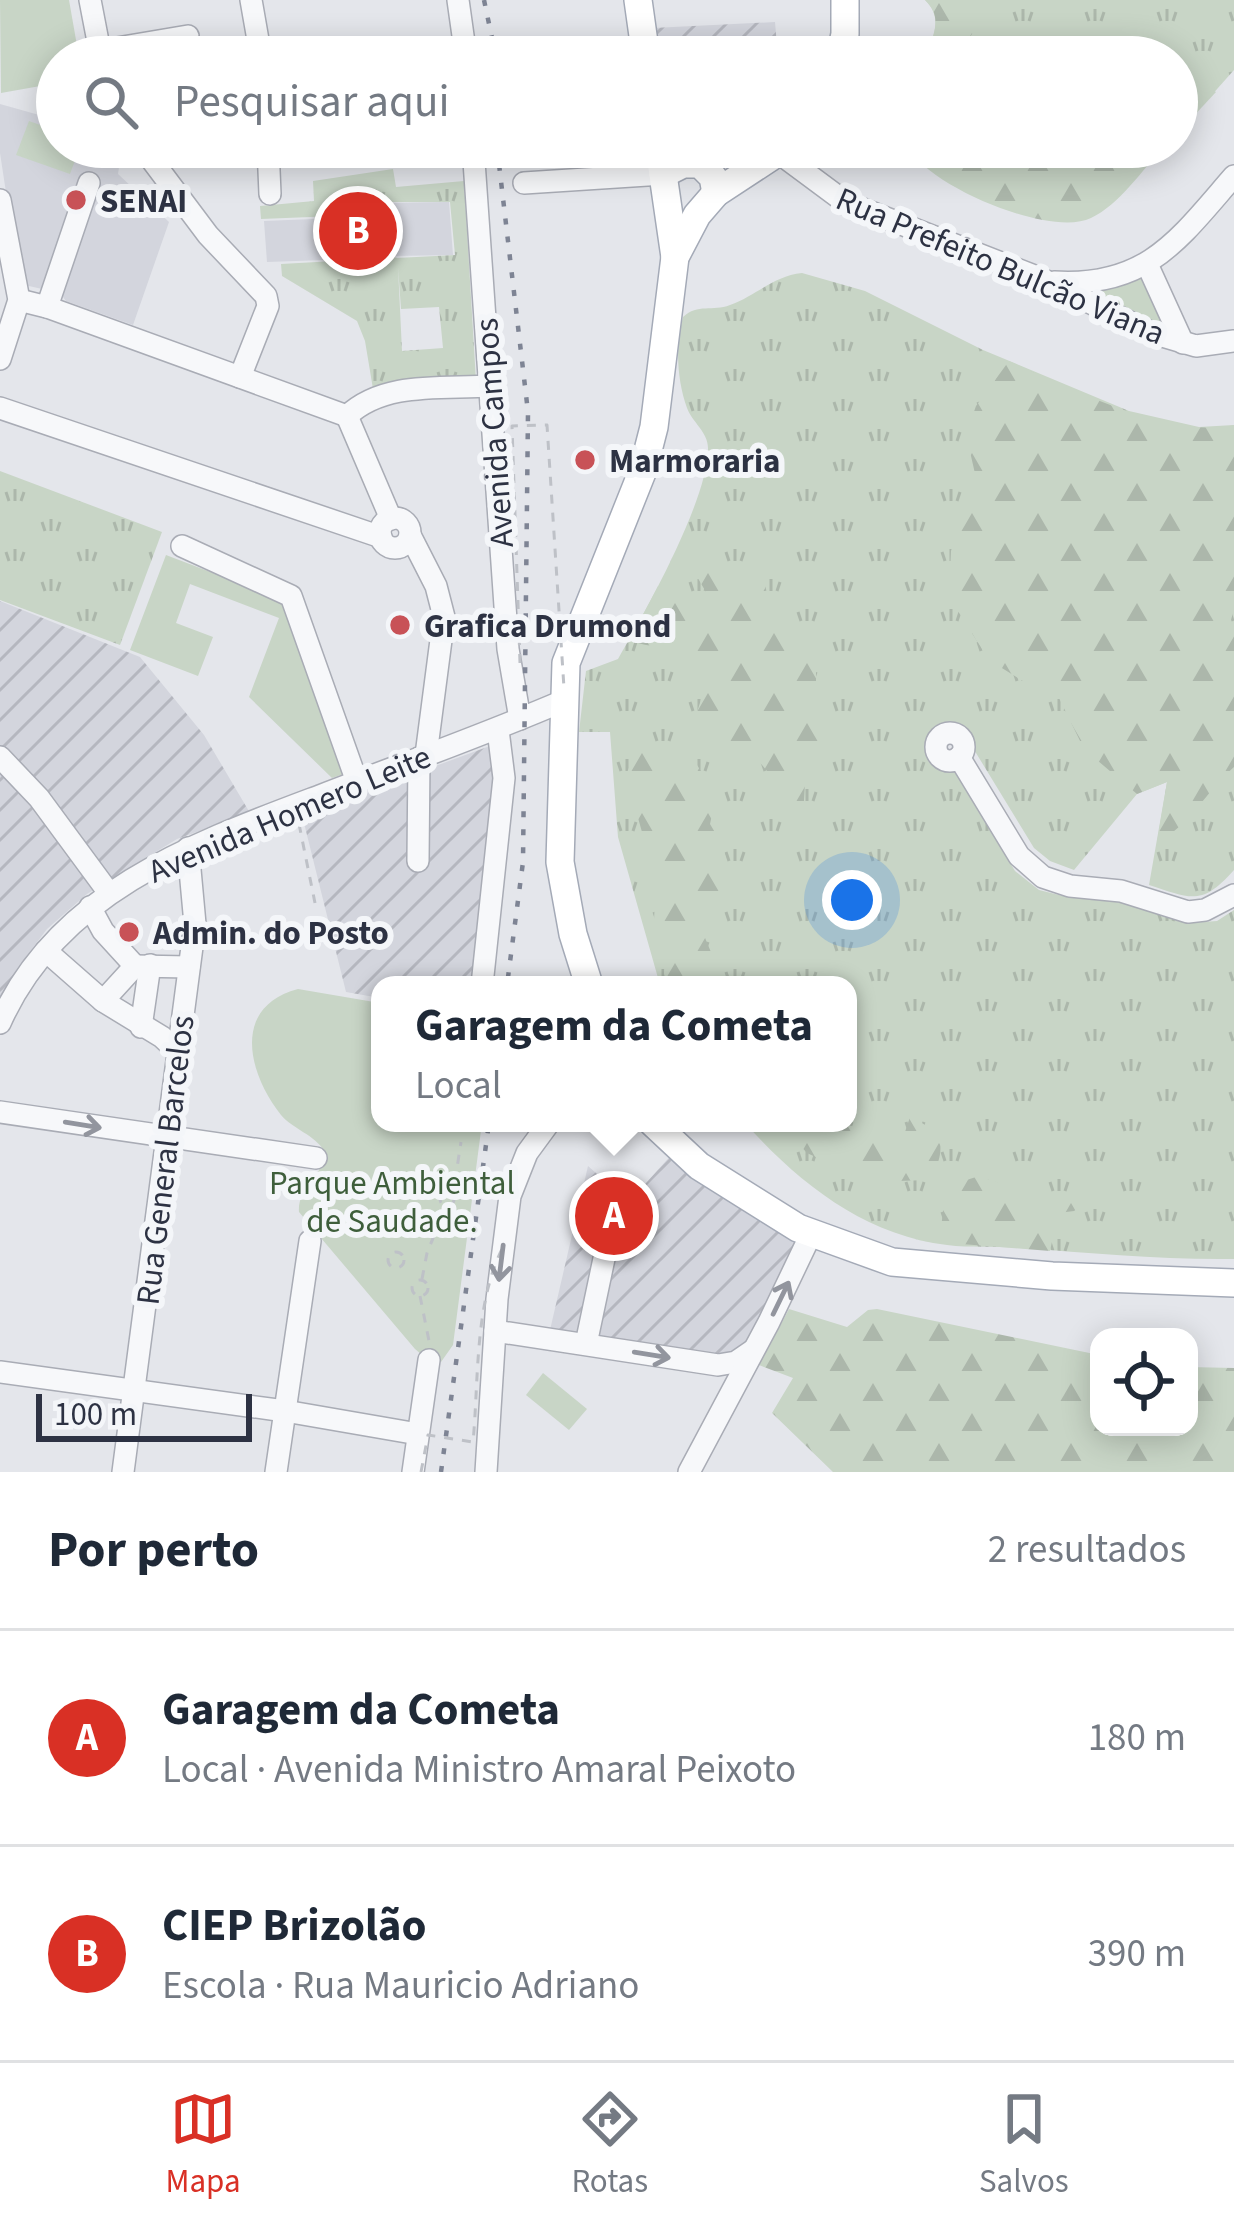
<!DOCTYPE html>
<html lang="pt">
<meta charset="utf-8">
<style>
body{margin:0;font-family:"Source Sans 3",sans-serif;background:#f2f2f3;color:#1f2937}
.controls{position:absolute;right:36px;bottom:36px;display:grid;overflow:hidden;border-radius:24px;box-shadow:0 6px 30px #0003}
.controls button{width:108px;height:108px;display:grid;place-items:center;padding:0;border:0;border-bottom:3px solid #e0e1e3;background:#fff;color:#1f2937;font:60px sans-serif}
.scale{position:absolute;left:36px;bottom:30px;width:216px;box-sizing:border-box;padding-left:12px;border:6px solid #2d3243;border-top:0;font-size:33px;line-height:42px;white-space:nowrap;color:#2d3243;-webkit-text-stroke:9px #f4f6f9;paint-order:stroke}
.you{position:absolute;left:852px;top:900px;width:42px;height:42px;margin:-30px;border:9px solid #fff;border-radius:50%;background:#1a73e8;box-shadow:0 0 0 18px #1a73e833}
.badge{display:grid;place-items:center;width:78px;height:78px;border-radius:50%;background:#d93025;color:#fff;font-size:39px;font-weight:700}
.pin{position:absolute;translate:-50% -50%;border:6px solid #fff;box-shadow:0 3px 12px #0006}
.popup{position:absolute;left:371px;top:976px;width:486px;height:156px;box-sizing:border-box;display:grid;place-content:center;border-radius:24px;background:#fff;filter:drop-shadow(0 3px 9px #0005);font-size:39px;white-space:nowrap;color:#747a83}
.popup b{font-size:45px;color:#1f2937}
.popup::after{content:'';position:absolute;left:50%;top:100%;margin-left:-24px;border:24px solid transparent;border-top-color:#fff}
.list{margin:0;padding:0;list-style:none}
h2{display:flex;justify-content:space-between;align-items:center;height:156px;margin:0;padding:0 48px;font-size:51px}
h2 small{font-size:39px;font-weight:400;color:#747a83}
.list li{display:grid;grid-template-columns:78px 1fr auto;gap:36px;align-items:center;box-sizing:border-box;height:216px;padding:0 48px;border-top:3px solid #e0e1e3}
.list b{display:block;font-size:45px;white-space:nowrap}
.list p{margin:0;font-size:39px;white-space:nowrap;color:#747a83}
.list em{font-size:39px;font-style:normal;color:#747a83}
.icon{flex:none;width:66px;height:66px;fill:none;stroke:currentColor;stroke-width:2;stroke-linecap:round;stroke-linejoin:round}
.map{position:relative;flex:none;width:1234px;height:1472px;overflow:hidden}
.search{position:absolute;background:#fff;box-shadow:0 6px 30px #0003;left:36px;right:36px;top:36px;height:132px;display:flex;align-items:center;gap:30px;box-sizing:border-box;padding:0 42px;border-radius:66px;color:#747a83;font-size:45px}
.sheet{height:588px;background:#fff}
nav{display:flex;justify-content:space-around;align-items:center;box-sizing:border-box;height:168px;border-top:3px solid #e0e1e3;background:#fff;font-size:33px;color:#747a83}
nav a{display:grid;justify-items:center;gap:6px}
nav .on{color:#d93025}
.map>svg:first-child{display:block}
.built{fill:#d3d5dd}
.industrial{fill:url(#industrial-furrows)}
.grass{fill:url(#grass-tufts);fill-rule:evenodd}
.forest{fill:url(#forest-firs)}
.park{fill:#c8d5c6}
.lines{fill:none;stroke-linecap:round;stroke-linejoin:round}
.minor-casing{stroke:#a9acb5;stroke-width:24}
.major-casing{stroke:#a4aab7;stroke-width:30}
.path{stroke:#bec1c7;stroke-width:3;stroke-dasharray:9 9;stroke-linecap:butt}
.minor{stroke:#f7f8fa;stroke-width:21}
.major{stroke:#fff;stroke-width:27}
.rail{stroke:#7e8494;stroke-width:4.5;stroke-dasharray:6 12;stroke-linecap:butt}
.path-bridge{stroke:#bec1c7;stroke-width:3;stroke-dasharray:9 9;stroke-linecap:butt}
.oneway{stroke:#92959e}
.poi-dot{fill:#c85257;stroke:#f4f6f9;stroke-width:4.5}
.labels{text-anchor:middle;stroke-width:12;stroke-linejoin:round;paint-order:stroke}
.poi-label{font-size:33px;font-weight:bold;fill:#2d3243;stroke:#f4f6f9;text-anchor:start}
.street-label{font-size:33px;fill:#2d3243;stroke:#f4f6f9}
.park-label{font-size:33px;fill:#3e5e3b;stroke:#f4f6f9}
</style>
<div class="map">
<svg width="1234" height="1472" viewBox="0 0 1234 1472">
<defs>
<pattern id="industrial-furrows" width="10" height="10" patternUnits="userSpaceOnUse" patternTransform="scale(3)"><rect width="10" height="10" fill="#d3d5dd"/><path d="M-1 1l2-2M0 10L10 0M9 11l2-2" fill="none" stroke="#b5b7bf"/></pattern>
<pattern id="grass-tufts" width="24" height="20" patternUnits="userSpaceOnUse" patternTransform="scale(3)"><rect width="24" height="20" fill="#c8d5c6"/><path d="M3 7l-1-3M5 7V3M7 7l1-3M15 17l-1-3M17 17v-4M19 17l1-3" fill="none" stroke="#acb7ab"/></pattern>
<pattern id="forest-firs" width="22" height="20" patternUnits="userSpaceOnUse" patternTransform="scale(3)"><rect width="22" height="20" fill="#c8d5c6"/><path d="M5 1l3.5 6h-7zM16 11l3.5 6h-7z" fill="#acb7ab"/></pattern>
</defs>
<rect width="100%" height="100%" fill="#e4e6eb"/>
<g class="built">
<path d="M0 104 57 120V147H122L118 174 169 222 133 325 66 301 60 293 20 284 0 153Z"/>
<path d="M449 202 453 255 393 256 391 242 351 243 352 259 267 262 264 221 386 216 385 203Z"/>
</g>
<g class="industrial">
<path d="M775 22 778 57H657L653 28Z"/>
<path d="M0 601 140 657 204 735 250 813 177 839 87 894 47 929 17 969 0 999Z"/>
<path d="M498 743 476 985H380V998L346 992 302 815Z"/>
<path d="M673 1153 801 1238 753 1337 737 1351 716 1357 550 1330 588 1166 629 1202Z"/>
</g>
<g class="grass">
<path d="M925 0H1234V70L1177 134V57H926C934 35 943 18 925 0Z"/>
<path d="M393 169 396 187 464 181 476 381 373 389 365 341 357 321 282 276 281 264 353 260 352 244 391 243 393 257 397 258 455 255 450 202H384L385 214 261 219 260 206 314 201 313 181ZM398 267 401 309 439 307 443 348 402 351Z"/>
<path d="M802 273 865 291 983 350 1129 411 1199 427 1234 425V870C1202 906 1192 899 1149 885L1167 782 1137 794 1074 870 1050 861 1034 848 962 730 953 726 941 728 929 746 934 757 956 774 1015 871 1039 890 1063 896 1125 903 1190 923 1217 921 1234 910V1259C1162 1260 1092 1253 1021 1248 996 1246 971 1248 947 1245 864 1235 799 1183 745 1123H848V985H660L618 837 610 732H579L586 671 618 659C645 613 709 498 708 448 708 432 692 422 687 408 677 380 675 345 683 317 698 303 712 312 730 305 756 296 773 276 802 273Z"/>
<path d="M0 471 162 532 120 645 0 600Z"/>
</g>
<g class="forest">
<path d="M925 0H960L975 29 958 57 929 54C932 33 944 18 925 0Z"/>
<path d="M1200 84 1216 92 1177 134V94L1186 86Z"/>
<path d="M908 147H1032L1061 156 1078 168 1101 165 1114 147H1164C1142 170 1119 205 1091 218 1050 238 928 186 908 147Z"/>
<path d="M1009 361C1066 387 1172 440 1234 425V609L1231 620 1234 636V767C1207 790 1189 827 1157 842L1167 782 1137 794 1084 749 1059 698 1026 683 989 660 949 597 951 551 964 504 976 478 966 434 976 406Z"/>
<path d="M707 555 740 566 766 582 763 609 751 614 761 626 798 630 811 637 816 650V696L839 738 837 751 814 767 805 782 803 818 811 832 805 838 783 824C789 783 745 728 700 751L694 760 716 796 710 824 723 846 728 868 703 933 718 969 730 985H670L664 974 665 951 654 920 656 882 626 775 635 753 648 744 686 742C694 713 727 662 678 649 661 644 646 649 630 639L658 586 717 611 685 556Z"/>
<path d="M915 1080 926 1090 919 1121 928 1127 929 1137 937 1134C945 1148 938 1168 929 1180L897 1181 881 1173 839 1168 807 1153 780 1123C821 1123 866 1120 901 1144L912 1111 907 1087Z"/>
<path d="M976 1177 993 1180 1029 1197 1052 1195 1063 1201 1077 1199 1081 1206 1074 1211 1058 1213 1050 1251 924 1241 941 1228 944 1204 957 1183Z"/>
<path d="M789 1309 847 1327 868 1310 877 1309 1099 1355V1427H1189V1367L1234 1368V1472H833L772 1413 793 1378 759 1365Z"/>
</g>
<g class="park">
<path d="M0 0H69L79 57H57V83L1 93Z"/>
<path d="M29 121 57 131V147H80L70 174 16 155Z"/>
<path d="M1144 272 1174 333 1075 285Z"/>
<path d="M166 555 291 603 349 772 332 778 249 697 279 618 190 584 176 623 213 637 198 676 130 650Z"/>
<path d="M298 989 380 1003V1123H482L453 1345 441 1362 427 1359 415 1349 299 1212C297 1187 324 1176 325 1152 314 1134 294 1130 281 1115 248 1073 231 1007 298 989Z"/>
<path d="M543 1373 587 1409 569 1430 526 1395Z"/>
</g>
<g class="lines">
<defs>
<g id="minor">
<path d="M90 0 101 57"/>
<path d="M251 0 261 57"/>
<path d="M458 0 466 57"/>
<path d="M99 51 188 36"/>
<path d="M142 147 208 235 266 296 268 306 240 377"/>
<path d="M268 147 270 194"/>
<path d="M473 147 508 649 520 719"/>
<path d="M779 153 845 202 1042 279 1152 333 1196 346 1234 341"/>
<path d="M524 183 663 174"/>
<path d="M0 200 19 300 0 359"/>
<path d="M1147 264 1183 343"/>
<path d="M1054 282C1147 288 1179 239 1234 176"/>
<path d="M19 300 47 307 347 416"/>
<path d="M47 307 89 183"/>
<path d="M0 408 381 537"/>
<path d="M347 416C384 381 442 389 490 386"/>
<path d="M347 416 391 519"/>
<circle cx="395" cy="533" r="15"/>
<path d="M410 535 436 586 444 617 426 755"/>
<path d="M182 546 291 596 357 782"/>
<circle cx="950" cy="747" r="14"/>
<path d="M0 757 39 798 109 893"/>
<path d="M959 757 1019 856 1043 877 1070 886 1121 891 1188 912 1205 910 1234 895"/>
<path d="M418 861 419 758"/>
<path d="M90 907 103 931 135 966"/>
<path d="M46 951 103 1001"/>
<path d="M482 985 504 778 498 730"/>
<path d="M0 1023C58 891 197 842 322 795 402 764 484 735 563 701"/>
<path d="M141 1027 150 965"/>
<path d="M179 1053 162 1037 103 1001 135 966 189 967"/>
<path d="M0 1112 316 1158"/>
<path d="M495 1331 718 1365 736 1362 752 1351"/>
<path d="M586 1344 613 1216"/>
<path d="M0 1372 285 1411 418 1434"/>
<path d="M123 1472 195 924 188 848"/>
<path d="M276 1472 310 1241"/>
<path d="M413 1472 429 1360"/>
<path d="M486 1472 497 1299 510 1196 527 1153 549 1123"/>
<path d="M689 1472 769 1322 811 1234"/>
</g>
<g id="major">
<path d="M638 0 646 57"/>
<path d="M840 57 845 34V0"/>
<path d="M659 147 675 257"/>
<path d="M663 174 683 164H700L713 177 716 193"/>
<path d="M589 985 573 934 560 862 566 663 643 470 654 427 675 257 697 215 716 193 786 147"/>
<path d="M653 1123 699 1166 798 1228 892 1262 1052 1276 1234 1283"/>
</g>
</defs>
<use href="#minor" class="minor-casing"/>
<use href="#major" class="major-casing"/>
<g class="path">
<path d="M299 824 315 903"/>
<path d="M419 1175 455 1181 461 1142"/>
<circle cx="447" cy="1199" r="7"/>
<circle cx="396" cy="1260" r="8"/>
<path d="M422 1279 427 1253 446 1206"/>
<circle cx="420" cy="1288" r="8"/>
<path d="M420 1296 429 1341"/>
</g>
<use href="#minor" class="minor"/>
<use href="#major" class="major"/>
<g class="rail">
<path d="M484 0 496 57"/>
<path d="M497 147 528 412 523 862 507 985"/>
<path d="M441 1472 489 1123"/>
</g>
<g class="path-bridge">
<path d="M520 663 512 426 547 425 564 688"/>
<path d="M421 1472 428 1435 473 1442C479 1379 474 1302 504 1245"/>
</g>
</g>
<defs><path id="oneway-shaft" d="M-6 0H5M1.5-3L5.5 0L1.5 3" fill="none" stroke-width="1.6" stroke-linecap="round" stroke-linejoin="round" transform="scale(3)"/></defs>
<g class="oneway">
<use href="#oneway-shaft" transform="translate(83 1125) rotate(9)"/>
<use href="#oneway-shaft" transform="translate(501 1263) rotate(97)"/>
<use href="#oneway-shaft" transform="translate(781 1298) rotate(-64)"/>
<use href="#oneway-shaft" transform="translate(652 1355) rotate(9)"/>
</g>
<g class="poi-dot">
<circle cx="76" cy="200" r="12"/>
<circle cx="585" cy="460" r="12"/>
<circle cx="400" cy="625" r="12"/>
<circle cx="129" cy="932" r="12"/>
</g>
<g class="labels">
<g class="poi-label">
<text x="100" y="212">SENAI</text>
<text x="609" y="472">Marmoraria</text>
<text x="424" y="637">Grafica Drumond</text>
<text x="153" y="944">Admin. do Posto</text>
</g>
<g class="street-label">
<text transform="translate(1001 265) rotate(23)" y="12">Rua Prefeito Bulcão Viana</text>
<text transform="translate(493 433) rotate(-94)" y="12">Avenida Campos</text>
<text transform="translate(289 813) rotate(-23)" y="12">Avenida Homero Leite</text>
<text transform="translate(164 1160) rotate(-83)" y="12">Rua General Barcelos</text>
</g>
<g class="park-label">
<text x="392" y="1194">Parque Ambiental<tspan x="392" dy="38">de Saudade.</tspan></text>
</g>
</g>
</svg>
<div class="controls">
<button><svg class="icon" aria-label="locate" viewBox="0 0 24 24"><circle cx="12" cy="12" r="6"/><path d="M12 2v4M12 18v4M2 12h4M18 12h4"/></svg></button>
</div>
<div class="scale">100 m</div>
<div class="you"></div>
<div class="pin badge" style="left:614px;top:1216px">A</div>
<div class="popup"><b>Garagem da Cometa</b>Local</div>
<div class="pin badge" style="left:358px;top:231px">B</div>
<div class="search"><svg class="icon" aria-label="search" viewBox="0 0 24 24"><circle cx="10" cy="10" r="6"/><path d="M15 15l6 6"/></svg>Pesquisar aqui</div>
</div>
<section class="sheet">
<h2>Por perto<small>2 resultados</small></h2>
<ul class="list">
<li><span class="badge">A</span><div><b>Garagem da Cometa</b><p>Local · Avenida Ministro Amaral Peixoto</p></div><em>180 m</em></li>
<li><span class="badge">B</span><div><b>CIEP Brizolão</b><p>Escola · Rua Mauricio Adriano</p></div><em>390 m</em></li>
</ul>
</section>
<nav>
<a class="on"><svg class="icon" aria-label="map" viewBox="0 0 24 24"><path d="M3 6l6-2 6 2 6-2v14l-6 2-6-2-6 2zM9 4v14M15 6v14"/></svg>Mapa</a>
<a><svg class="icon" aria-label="directions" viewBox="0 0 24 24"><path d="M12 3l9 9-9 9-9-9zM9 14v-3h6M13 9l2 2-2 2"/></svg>Rotas</a>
<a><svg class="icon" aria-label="saved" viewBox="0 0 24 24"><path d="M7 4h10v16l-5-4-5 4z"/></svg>Salvos</a>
</nav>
